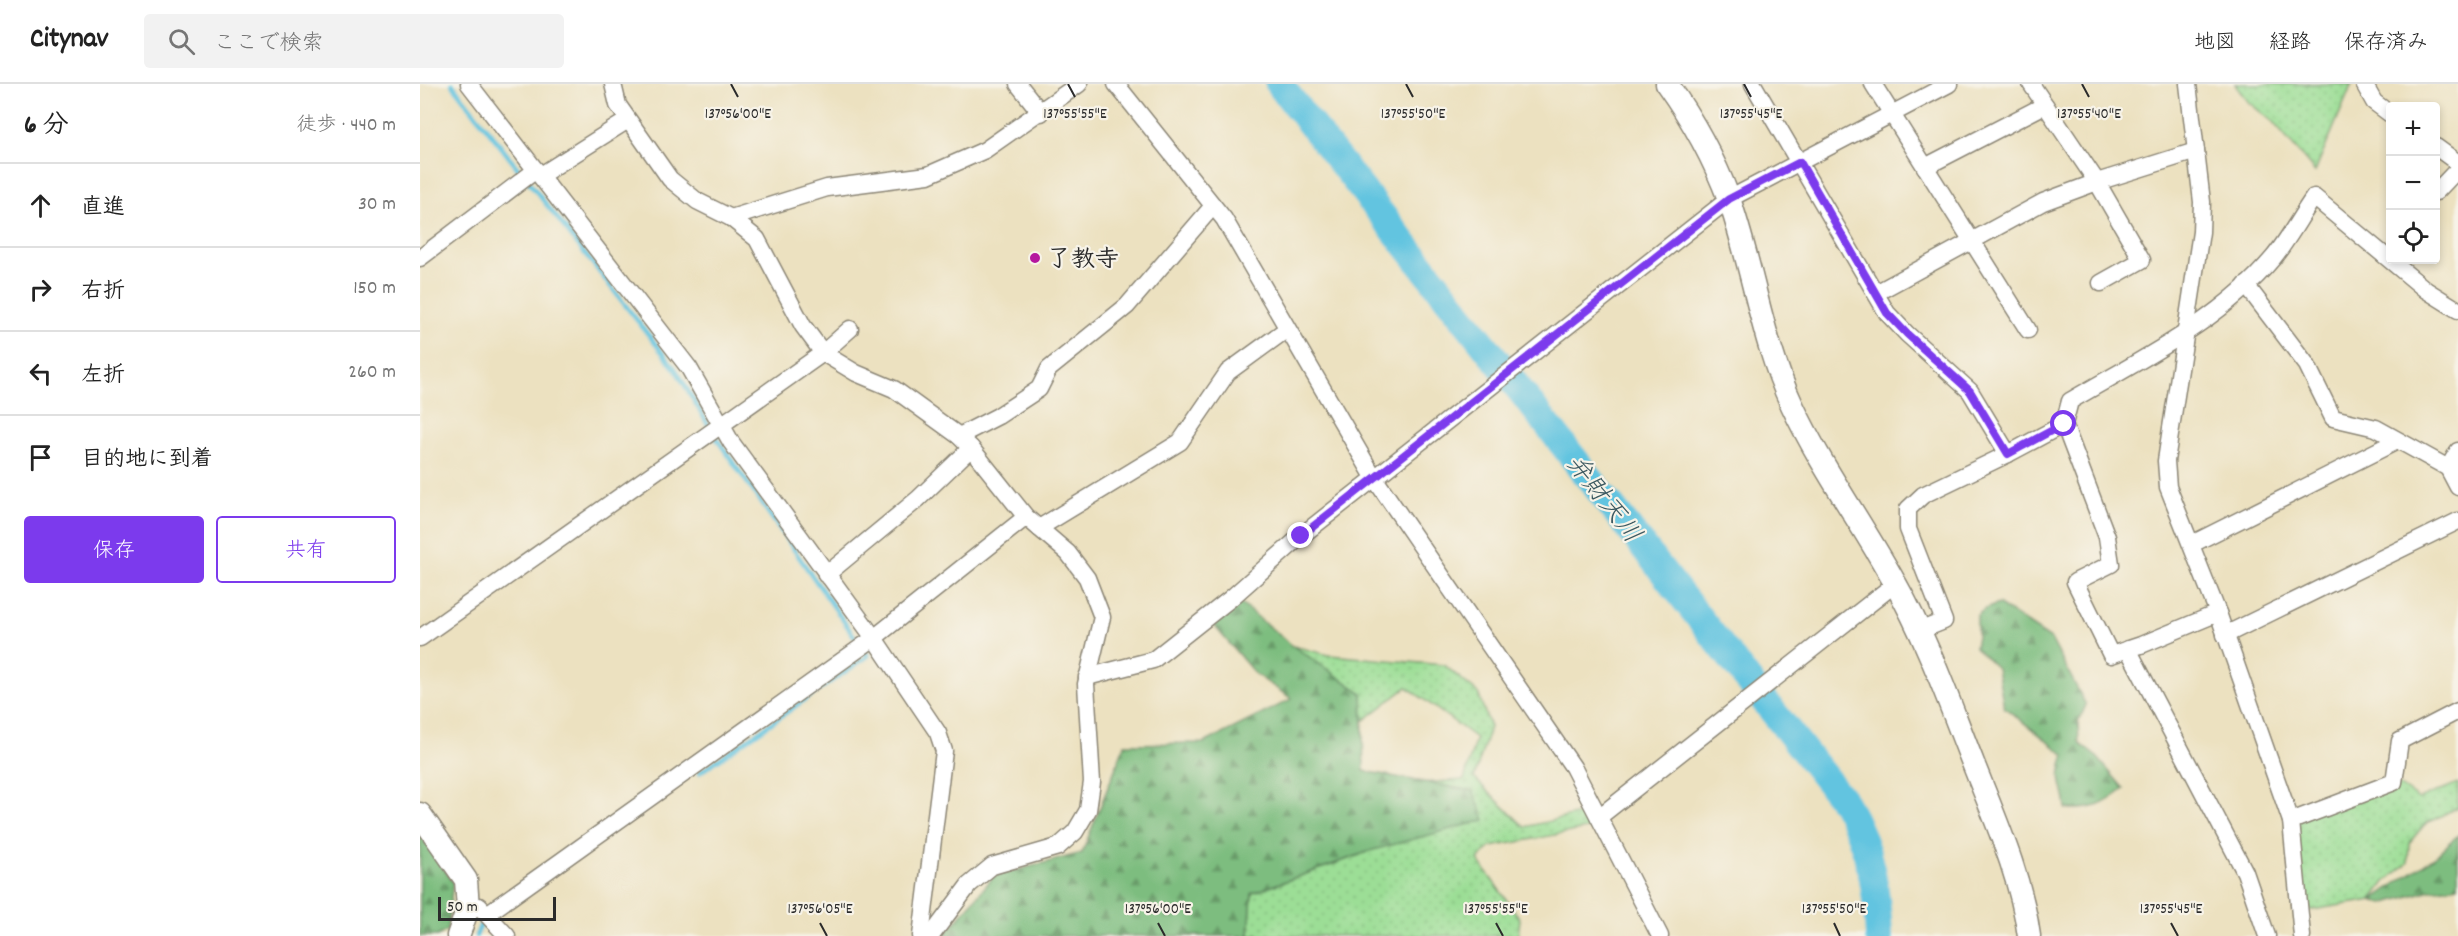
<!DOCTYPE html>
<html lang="ja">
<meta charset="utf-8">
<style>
body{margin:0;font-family:Dekko,"Klee One",sans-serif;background:#f2f2f2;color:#222}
.controls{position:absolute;right:18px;top:18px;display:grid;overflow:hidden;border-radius:6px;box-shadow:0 3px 9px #0003}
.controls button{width:54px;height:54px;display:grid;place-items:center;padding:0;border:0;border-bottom:2px solid #e0e0e0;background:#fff;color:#222;font:30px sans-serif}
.scale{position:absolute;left:18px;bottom:15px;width:118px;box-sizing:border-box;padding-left:6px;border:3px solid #2b2b2b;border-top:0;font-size:16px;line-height:21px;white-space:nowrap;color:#2b2b2b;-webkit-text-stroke:4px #f7f3e8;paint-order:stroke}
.stop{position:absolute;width:18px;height:18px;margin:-14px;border:4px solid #7c3aed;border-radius:50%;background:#fff}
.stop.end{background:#7c3aed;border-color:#fff;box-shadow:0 2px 6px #0008}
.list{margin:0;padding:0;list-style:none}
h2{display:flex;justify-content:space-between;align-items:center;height:78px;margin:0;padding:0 24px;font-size:26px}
h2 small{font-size:20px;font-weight:400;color:#767676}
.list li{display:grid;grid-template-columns:39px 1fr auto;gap:18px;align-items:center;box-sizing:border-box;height:84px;padding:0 24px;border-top:2px solid #e0e0e0}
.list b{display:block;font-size:22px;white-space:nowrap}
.list em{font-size:20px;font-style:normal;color:#767676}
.actions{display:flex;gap:12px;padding:18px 24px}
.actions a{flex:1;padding:14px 0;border:2px solid #7c3aed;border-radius:6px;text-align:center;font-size:21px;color:#7c3aed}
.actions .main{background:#7c3aed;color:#fff}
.icon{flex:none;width:33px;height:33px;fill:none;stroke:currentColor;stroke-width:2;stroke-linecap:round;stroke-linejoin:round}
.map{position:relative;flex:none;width:2038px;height:852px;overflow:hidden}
header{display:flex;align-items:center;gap:36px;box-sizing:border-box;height:84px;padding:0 30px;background:#fff;border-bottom:2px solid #e0e0e0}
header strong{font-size:28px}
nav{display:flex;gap:33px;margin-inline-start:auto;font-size:21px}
.search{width:420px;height:54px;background:#f2f2f2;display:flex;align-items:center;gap:15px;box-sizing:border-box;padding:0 21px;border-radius:6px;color:#767676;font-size:22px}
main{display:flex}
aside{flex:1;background:#fff}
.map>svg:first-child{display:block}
.grass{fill:url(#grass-dots);stroke:#648460;stroke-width:1.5}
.forest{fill:url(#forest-firs);stroke:#547455;stroke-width:1.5}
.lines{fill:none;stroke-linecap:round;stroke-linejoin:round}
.stream{stroke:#62c4e0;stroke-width:4.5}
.river{stroke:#62c4e0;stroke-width:28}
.street-casing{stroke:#8c8676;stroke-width:19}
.secondary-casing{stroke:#8c8676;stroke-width:25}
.street{stroke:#fff;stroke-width:16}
.secondary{stroke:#fff;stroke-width:22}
.route{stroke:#7c3aed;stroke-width:8}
.ticks{fill:none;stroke:#2b2b2b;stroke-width:2}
.poi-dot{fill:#b5179e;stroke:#f7f3e8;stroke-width:2}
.labels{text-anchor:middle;stroke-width:4.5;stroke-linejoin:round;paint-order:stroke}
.poi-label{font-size:24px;font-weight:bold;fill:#2b2b2b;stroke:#f7f3e8;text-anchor:start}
.water-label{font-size:26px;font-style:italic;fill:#3c5961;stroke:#f7f3e8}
.ticks-label{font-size:15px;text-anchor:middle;fill:#2b2b2b;stroke:#f7f3e8;stroke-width:4.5;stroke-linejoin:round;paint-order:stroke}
</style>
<header>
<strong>Citynav</strong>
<div class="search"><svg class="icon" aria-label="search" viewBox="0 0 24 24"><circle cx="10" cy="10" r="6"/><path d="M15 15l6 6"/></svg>ここで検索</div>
<nav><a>地図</a><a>経路</a><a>保存済み</a></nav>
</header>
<main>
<aside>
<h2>6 分<small>徒歩 · 440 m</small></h2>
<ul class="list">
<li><svg class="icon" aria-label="ahead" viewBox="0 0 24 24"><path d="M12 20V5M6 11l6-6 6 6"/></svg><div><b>直進</b></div><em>30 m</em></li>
<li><svg class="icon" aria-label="right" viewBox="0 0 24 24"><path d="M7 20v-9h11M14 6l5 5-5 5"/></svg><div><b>右折</b></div><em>150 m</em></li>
<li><svg class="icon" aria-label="left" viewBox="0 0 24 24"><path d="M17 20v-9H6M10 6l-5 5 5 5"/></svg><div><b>左折</b></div><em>260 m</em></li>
<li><svg class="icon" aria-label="arrive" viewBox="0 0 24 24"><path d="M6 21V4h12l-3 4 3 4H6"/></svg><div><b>目的地に到着</b></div></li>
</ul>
<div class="actions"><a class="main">保存</a><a>共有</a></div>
</aside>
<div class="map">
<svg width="2038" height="852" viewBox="0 0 2038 852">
<defs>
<pattern id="grass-dots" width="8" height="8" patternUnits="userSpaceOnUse" patternTransform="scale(1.5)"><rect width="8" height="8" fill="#9cde96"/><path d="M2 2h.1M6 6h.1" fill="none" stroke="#87bf81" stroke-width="1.8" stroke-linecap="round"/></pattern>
<pattern id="forest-firs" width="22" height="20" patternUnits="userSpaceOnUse" patternTransform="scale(1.5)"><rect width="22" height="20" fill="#7dbd7f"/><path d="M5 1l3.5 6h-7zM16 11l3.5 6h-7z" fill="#679a68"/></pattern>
</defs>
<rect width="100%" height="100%" fill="#f7f3e8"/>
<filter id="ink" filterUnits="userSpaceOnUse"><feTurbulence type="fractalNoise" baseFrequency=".0167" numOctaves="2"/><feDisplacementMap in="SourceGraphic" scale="12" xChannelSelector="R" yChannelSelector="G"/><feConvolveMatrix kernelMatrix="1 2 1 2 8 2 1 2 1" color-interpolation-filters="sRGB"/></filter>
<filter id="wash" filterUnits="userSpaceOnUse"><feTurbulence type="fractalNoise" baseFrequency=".008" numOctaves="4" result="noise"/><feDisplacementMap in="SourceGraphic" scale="24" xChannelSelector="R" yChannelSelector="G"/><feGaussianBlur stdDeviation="1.35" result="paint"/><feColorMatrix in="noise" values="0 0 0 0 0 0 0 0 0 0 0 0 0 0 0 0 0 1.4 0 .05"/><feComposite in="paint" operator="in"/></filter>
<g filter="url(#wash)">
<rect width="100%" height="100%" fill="#ece1c0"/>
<g class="grass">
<path d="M1815 0H1932L1895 88 1853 38 1827 17Z"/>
<path d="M873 562 909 571 1024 581 1058 609 1070 643 1054 694 1105 743 1163 729 1172 744 1071 763 1058 776 1100 835 1098 852H829L832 809 940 771 925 704 1044 696 1056 654 987 603 943 637 942 609Z"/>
<path d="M1974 698 1999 715 2038 699V723L2005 740 1989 759 1988 779 1965 798 1952 816 1880 828 1871 737Z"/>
</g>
<g class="forest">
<path d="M820 519 873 562 942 609 944 687 1053 707 1065 736 953 766 832 809 829 852H524L574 792 662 769 705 660 784 659 872 615 835 590 787 533Z"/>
<path d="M1578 520 1631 555 1666 621 1658 639 1659 659 1677 673 1704 705C1683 722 1673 726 1646 725 1644 699 1635 701 1645 671L1584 623 1577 584 1555 563 1557 552V531L1565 525Z"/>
<path d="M0 749 33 798 27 847 17 852H0Z"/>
<path d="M2038 751V802L2010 806 1963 820 1952 816 2017 771Z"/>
</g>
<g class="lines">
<g class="stream">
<path d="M32 0 103 91"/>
<path d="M108 97 256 286 290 344"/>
<path d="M279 689 448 572 294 351"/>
<path d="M56 852 61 840 67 835"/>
</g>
<path class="river" d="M859 0 1425 719C1451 765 1456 800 1459 852"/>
</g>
</g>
<g filter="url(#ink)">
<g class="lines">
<defs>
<g id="street">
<path d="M49 0 269 284 311 358 454 554 518 649 524 667 501 852"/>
<path d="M193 0 198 21 250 95 277 117 311 134 337 155 383 242 403 269 436 289 474 305 539 352 551 364 606 433 648 469 667 494 682 533 666 600 672 698 668 726 655 748 638 763 572 782 549 801 511 852"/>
<path d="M598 0 621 29"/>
<path d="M696 0 804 135 955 395 1153 683 1240 852"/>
<path d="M1333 0 1467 229 1487 250 1550 307 1588 370"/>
<path d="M1453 0 1608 246"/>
<path d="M1611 0 1677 98 1722 176 1681 199"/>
<path d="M1768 0 1782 118 1781 148 1746 377 1748 403 1798 529 1871 737 1882 852"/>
<path d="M1944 0 1954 18 1970 30"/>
<path d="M2016 63 2038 79"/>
<path d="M1505 83 1625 21"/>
<path d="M121 91 208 36"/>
<path d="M2016 108 2038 85"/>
<path d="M311 134 407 104 508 91 565 66 659 0"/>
<path d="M0 174 116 86"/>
<path d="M1826 201 1887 281 1913 334 1956 344 2021 380 2028 384 2038 403"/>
<path d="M1456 209 1623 118 1677 98 1776 67"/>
<path d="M1644 340 1687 453 1691 480 1655 498 1691 571 1721 561 1798 529"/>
<path d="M539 352 578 332 619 305 629 285 707 222 793 122"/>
<path d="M2028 384 2038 367"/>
<path d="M619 444 760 358 808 288 867 245"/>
<path d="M1772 460 1977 357"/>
<path d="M406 491 498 415 551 364"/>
<path d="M1499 547 1524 537 1488 445V425L1503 411 1588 370 1644 340 1650 317C1721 275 1799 238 1853 174 1868 156 1880 133 1894 113L2006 206 2038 226"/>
<path d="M1805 551 2038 437"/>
<path d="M0 554 403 269 430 245"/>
<path d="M1708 565 1825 788 1847 852"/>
<path d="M667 593 733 576 810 515 881 452 1309 115 1529 0"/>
<path d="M1179 733 1476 499"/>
<path d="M1871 737 1974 698 1980 657 2038 627"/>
<path d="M59 822 87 852"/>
<path d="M67 830 454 554 606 433"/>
</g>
<g id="secondary">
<path d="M1247 0C1272 35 1294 75 1309 115 1333 183 1341 255 1372 321 1401 383 1442 439 1475 499 1507 555 1529 618 1553 679 1575 735 1601 792 1609 852"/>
<path d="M0 730 46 796 48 824 38 852"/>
</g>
</defs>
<use href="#street" class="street-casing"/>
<use href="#secondary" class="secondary-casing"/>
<use href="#street" class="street"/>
<use href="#secondary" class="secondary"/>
</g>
</g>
<g class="lines" filter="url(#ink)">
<path class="route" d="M881 452 1309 115 1380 78 1467 229 1487 250 1550 307 1588 370 1644 340"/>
</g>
<path class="ticks" d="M311 0 318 13M648 0 655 13M986 0 993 13M1324 0 1331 13M1662 0 1669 13M400 839 407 852M738 839 745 852M1076 839 1083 852M1414 839 1420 852M1751 839 1758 852"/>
<circle class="poi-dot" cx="615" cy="174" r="6"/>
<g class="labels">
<g class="poi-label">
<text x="627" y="182">了教寺</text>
</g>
<g class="water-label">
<text transform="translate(1185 414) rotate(52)" y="9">弁財天川</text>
</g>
</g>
<g class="ticks-label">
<text x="318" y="34">137°56'00"E</text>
<text x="655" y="34">137°55'55"E</text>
<text x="993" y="34">137°55'50"E</text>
<text x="1331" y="34">137°55'45"E</text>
<text x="1669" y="34">137°55'40"E</text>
<text x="400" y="829">137°56'05"E</text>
<text x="738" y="829">137°56'00"E</text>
<text x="1076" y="829">137°55'55"E</text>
<text x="1414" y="829">137°55'50"E</text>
<text x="1751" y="829">137°55'45"E</text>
</g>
</svg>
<div class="controls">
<button>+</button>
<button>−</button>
<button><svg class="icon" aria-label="locate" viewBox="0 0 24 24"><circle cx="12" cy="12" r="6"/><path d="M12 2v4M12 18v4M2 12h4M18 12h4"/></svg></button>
</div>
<div class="scale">50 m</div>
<div class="stop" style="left:1644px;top:340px"></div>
<div class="stop end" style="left:881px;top:452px"></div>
</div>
</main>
